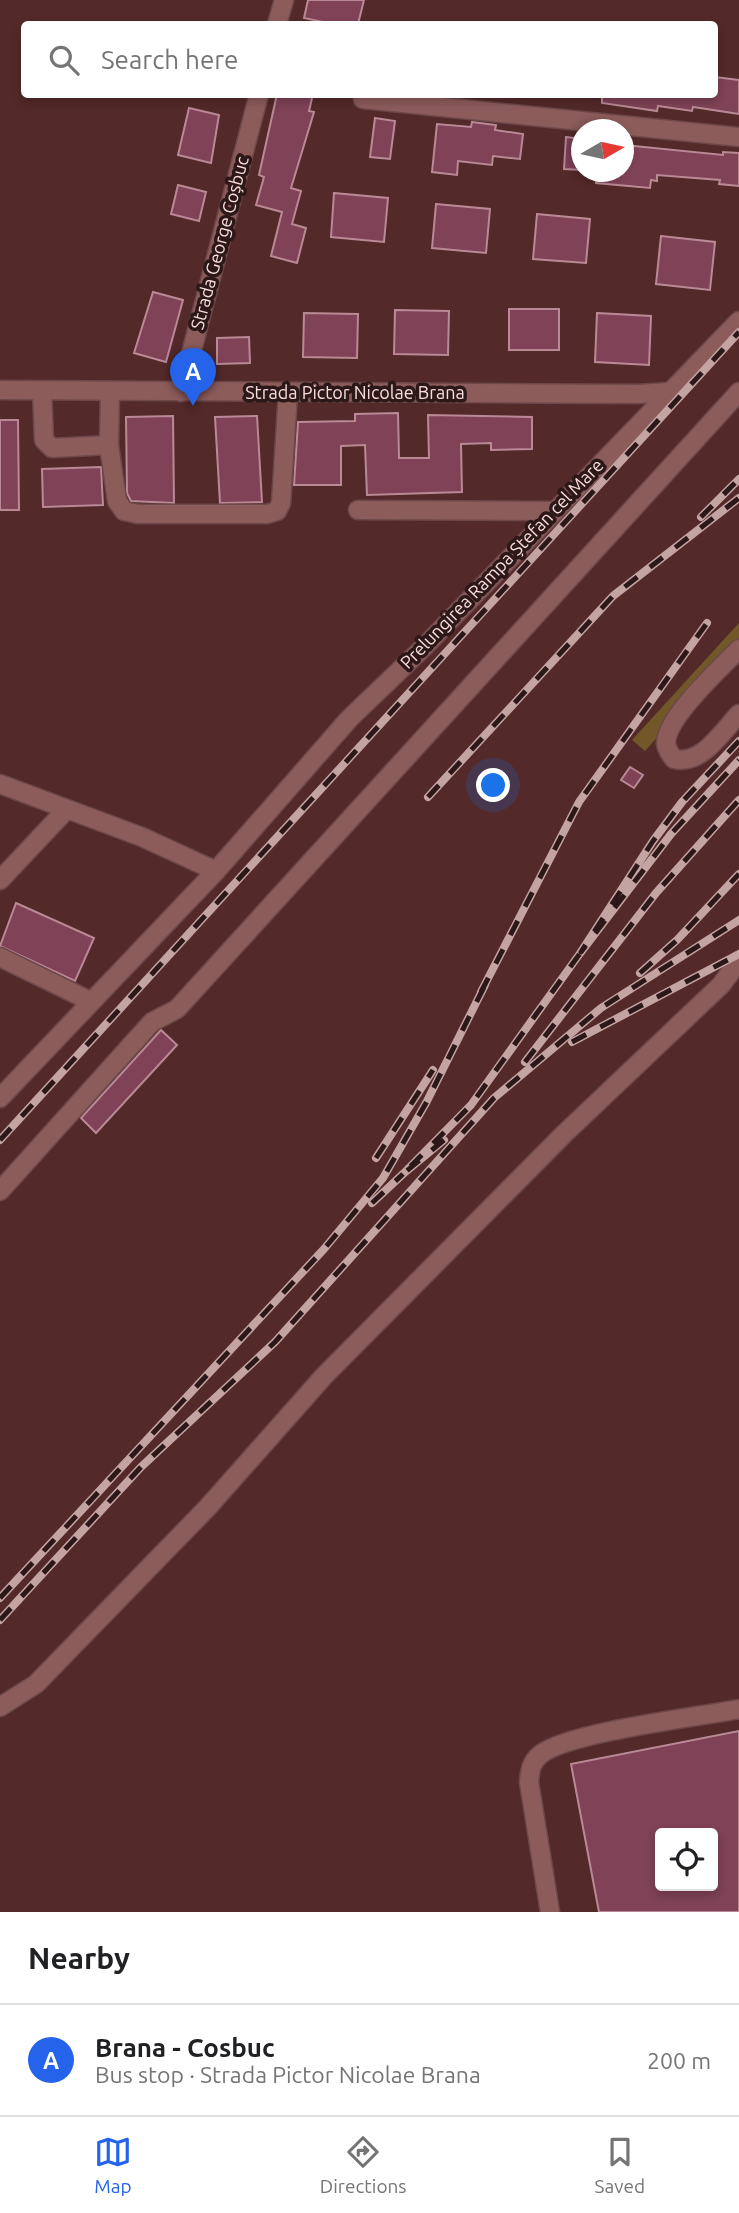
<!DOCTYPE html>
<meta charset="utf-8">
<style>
body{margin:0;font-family:Ubuntu,sans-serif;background:#f2f2f2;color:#202124}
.controls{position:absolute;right:21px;bottom:21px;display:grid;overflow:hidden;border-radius:7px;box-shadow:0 4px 10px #0003}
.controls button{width:63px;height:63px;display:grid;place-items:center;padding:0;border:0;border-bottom:2px solid #e0e0e0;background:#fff;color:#202124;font:35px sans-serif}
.compass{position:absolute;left:571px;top:119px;width:63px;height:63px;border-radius:50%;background:#fff;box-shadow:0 4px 10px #0003;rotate:81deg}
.you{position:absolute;left:494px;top:786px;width:24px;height:24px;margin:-18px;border:5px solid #fff;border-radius:50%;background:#1a73e8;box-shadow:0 0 0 10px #1a73e833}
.badge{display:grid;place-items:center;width:46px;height:46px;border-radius:50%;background:#2563eb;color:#fff;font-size:23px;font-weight:700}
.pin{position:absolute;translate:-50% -58px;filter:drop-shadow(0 2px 4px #0008)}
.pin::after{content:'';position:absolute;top:37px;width:24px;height:21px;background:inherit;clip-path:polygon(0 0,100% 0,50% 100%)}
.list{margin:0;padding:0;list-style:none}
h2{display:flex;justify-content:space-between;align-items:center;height:91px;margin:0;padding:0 28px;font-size:30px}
h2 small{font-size:23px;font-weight:400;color:#757577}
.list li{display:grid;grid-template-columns:46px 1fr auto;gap:21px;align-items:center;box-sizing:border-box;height:112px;padding:0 28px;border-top:2px solid #e0e0e0}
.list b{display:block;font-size:26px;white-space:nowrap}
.list p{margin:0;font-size:23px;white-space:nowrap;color:#757577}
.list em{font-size:23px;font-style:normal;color:#757577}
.icon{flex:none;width:38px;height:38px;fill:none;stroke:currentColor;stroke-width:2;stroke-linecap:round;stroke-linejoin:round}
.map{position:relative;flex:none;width:739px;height:1912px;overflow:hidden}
.search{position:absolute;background:#fff;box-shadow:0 4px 10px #0003;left:21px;right:21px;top:21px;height:77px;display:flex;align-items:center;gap:18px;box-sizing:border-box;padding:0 24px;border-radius:7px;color:#757577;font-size:26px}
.sheet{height:203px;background:#fff}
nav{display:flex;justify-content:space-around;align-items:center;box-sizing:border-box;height:98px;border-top:2px solid #e0e0e0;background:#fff;font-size:19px;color:#757577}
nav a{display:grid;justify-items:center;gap:4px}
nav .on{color:#2563eb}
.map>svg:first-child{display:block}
.green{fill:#725829}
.building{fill:#7f4256;stroke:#ba8996;stroke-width:2;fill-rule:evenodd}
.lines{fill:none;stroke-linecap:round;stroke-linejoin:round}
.minor-casing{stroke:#6d484a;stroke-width:21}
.minor{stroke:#8c5c5b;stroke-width:18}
.rail-casing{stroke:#c4a3a3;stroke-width:8}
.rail{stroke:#2c1818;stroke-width:5;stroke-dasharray:16;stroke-linecap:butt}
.labels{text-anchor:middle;stroke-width:7;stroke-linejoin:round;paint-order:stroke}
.street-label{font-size:18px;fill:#f9dcdb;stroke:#2c1818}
</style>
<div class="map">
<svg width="739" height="1912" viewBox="0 0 739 1912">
<rect width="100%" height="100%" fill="#532929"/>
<path class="green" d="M739 623V646L645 751 632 740Z"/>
<g class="building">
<path d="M308 0H364L358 24H333L304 18Z"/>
<path d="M715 77 739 80V114L693 107 692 111 658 106 657 111 602 103V94H715Z"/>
<path d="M277 94H313L309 111 314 112 291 188 301 191 292 224 306 228 297 263 271 256 282 212 256 205 264 177 259 175Z"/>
<path d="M189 108 219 115 211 163 178 155Z"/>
<path d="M375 118 395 121 390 159 370 157Z"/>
<path d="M472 122 496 125 495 130 523 134 520 159 493 156 492 165 458 161 457 175 432 172 437 124 471 127Z"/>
<path d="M566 137 582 139V170L564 169Z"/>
<path d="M624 145 723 155V152L739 153V186L719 184 720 180 657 175V181L651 180 650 188 596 183 597 172H624Z"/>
<path d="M178 185 206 192 199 221 171 214Z"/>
<path d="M334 193 388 198 384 242 331 237Z"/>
<path d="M436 204 490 209 486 253 432 248Z"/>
<path d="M537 214 590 219 586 263 533 259Z"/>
<path d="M661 236 715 242 710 290 656 284Z"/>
<path d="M153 292 183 300 166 362 134 353Z"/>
<rect x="509" y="309" width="50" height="41"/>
<path d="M395 310 449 311 448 355 394 354Z"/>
<path d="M304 313 358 314 357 358 303 357Z"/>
<path d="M597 313 651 316 649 365 595 362Z"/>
<path d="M249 337 250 363 217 364V338Z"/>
<path d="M398 413 399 458H429L428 415 532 417V449L491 450V443L461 444 462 492 367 495 365 445 341 446V485H294L298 422 355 421V414Z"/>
<path d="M173 416 174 503 131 501 127 493 126 417Z"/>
<path d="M257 416 262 502 220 503 215 417Z"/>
<path d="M0 420H18L19 510H0Z"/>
<path d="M101 467 103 505 43 507 42 469Z"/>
<path d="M630 767 643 775 634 788 621 780Z"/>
<path d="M16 903 94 938 75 981 0 946Z"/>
<path d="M161 1030 177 1045 96 1133 81 1118Z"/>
<path d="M739 1731V1912H599L571 1764ZM660 1833H713V1886H660Z"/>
</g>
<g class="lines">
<defs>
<g id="minor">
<path d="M277 24 284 0"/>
<path d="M363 99 739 137"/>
<path d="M0 390 638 394 669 392"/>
<path d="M42 391 44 440 52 448 109 445 110 391"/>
<path d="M181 392 259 94"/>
<path d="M109 445 117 501 124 511 138 514H267L277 511 281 503 288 393"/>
<path d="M358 510 554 511"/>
<path d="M739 649C721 668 665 718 666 744 667 750 670 754 674 759 702 765 721 733 739 714"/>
<path d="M0 784 142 837 216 871"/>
<path d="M0 880 66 810"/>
<path d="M0 957 90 1001"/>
<path d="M0 1098 216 871 349 719 425 646 739 321"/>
<path d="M0 1191 152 1022 177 1009 739 392"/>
<path d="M0 1707 36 1684 208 1507 324 1376 564 1134 721 985 739 961"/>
<path d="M550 1912 529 1782C530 1770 531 1762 541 1754 570 1732 697 1717 739 1709"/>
</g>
</defs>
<use href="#minor" class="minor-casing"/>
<use href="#minor" class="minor"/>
<defs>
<g id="rail">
<path d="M701 517 739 479"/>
<path d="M739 741 682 802 653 841 581 952 671 834 739 760"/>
<path d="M428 797 613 596 739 498"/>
<path d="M640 973 677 940 739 874"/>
<path d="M481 992 579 802 707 623"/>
<path d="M572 1042 739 954"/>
<path d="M525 1062 656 893 739 800"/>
<path d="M0 1140 739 332"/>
<path d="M444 1140 403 1174 471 1105 581 952"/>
<path d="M376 1158 433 1070"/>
<path d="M372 1203 403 1174"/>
<path d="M0 1598 324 1249 383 1178 426 1103 485 985"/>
<path d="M0 1620 141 1467 275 1342 494 1098 601 1008 739 920"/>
</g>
</defs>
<use href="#rail" class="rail-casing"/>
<use href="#rail" class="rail"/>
</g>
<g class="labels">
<g class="street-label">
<text transform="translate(220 243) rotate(-75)" y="6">Strada George Coșbuc</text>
<text x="355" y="399">Strada Pictor Nicolae Brana</text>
<text transform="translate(502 564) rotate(-46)" y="6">Prelungirea Rampa Ștefan cel Mare</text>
</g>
</g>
</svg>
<div class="controls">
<button><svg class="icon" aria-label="locate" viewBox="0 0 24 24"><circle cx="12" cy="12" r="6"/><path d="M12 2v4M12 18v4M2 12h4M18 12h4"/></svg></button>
</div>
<svg class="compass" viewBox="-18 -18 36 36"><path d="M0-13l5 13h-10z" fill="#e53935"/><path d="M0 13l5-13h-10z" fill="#757577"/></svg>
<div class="you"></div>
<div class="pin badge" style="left:193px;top:406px">A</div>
<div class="search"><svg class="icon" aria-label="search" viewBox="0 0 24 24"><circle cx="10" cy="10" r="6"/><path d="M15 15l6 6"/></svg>Search here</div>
</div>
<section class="sheet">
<h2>Nearby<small></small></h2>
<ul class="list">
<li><span class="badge">A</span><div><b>Brana - Cosbuc</b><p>Bus stop · Strada Pictor Nicolae Brana</p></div><em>200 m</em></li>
</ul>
</section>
<nav>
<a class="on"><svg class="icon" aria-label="map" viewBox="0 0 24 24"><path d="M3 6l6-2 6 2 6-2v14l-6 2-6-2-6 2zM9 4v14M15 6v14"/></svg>Map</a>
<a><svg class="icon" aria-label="directions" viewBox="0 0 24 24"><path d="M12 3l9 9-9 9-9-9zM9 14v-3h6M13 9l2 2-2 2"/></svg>Directions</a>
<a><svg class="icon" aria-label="saved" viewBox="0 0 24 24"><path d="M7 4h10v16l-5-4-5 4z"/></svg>Saved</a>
</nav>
